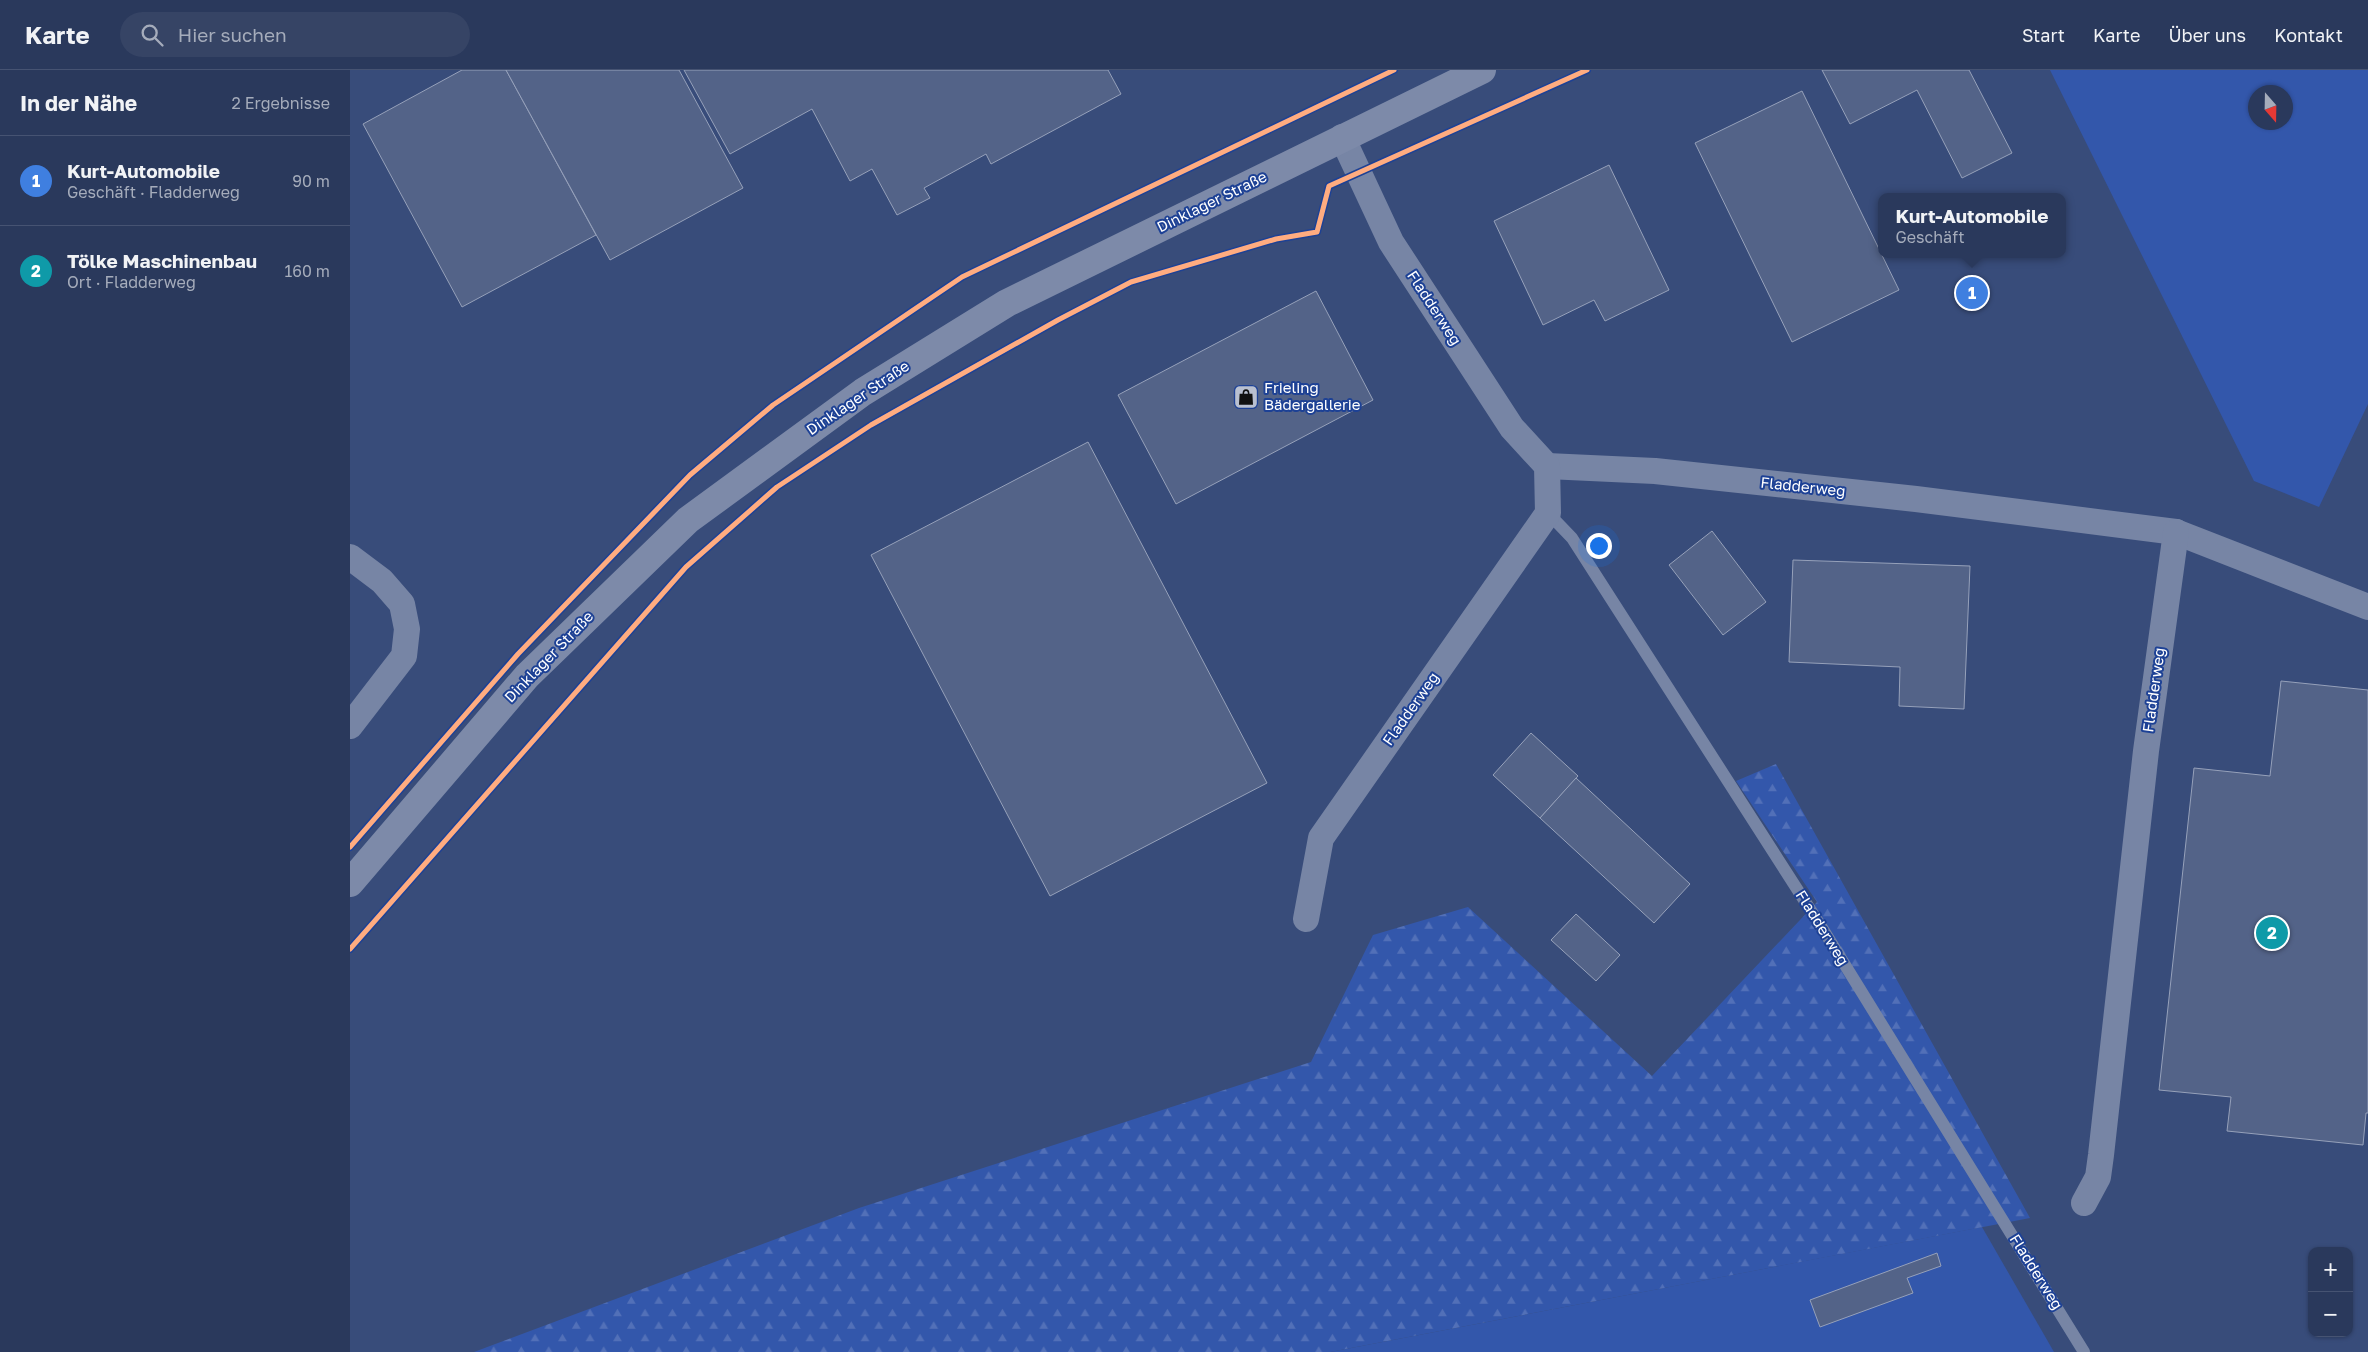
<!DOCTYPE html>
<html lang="de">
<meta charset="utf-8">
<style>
body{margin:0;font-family:"Golos Text",sans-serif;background:#364465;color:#f1f3f6}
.controls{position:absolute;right:15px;bottom:15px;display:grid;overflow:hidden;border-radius:10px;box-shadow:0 1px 4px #0004}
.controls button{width:45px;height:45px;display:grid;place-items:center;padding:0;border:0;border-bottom:1px solid #465372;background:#2a395c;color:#f1f3f6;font:25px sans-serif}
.compass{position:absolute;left:1898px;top:15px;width:45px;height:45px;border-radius:50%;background:#2a395c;box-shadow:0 1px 4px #0004;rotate:160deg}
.you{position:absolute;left:1248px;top:475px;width:18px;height:18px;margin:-12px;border:4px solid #fff;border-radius:50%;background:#1a73e8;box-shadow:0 0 0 8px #1a73e833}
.badge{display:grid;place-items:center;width:32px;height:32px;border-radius:50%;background:#b9c0d0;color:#fff;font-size:16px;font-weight:700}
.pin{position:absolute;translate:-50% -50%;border:2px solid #fff;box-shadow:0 1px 5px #0006}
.popup{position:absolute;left:1528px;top:123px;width:188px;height:65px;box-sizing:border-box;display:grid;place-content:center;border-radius:10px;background:#2a395c;filter:drop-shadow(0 1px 4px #0005);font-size:16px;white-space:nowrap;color:#a5acbb}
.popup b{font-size:19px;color:#f1f3f6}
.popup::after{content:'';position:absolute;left:50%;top:100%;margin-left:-10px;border:10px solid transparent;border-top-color:#2a395c}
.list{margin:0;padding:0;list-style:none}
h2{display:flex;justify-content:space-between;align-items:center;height:65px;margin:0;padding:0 20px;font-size:21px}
h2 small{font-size:16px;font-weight:400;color:#a5acbb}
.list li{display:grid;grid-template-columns:32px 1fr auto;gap:15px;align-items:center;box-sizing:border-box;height:90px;padding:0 20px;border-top:1px solid #465372}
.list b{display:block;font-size:19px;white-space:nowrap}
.list p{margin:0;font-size:16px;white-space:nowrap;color:#a5acbb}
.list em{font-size:16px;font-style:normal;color:#a5acbb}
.icon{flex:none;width:28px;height:28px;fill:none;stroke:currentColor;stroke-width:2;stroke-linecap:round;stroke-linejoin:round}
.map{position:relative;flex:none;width:2018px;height:1282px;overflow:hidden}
header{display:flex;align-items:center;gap:30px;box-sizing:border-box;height:70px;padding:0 25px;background:#2a395c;border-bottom:1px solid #465372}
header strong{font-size:24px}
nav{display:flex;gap:28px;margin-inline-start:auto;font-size:18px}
.search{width:350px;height:45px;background:#364465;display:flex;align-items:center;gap:12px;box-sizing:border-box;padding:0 18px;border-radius:28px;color:#a5acbb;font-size:19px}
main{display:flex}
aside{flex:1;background:#2a395c}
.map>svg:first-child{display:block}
.grass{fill:#3357ab;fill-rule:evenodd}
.forest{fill:url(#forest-firs)}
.building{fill:#536388;stroke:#96a1ba}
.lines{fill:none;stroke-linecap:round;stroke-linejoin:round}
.lane{stroke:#7785a5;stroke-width:12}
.street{stroke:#7785a5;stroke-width:26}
.secondary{stroke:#7d8aa9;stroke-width:28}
.cycleway-casing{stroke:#1d4195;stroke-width:8}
.cycleway{stroke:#ffac80;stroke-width:5}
.labels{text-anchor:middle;stroke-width:4;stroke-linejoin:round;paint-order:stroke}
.street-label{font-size:15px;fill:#fff;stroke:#1d4195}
.poi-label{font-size:15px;fill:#fff;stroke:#1d4195;text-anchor:start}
</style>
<header>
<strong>Karte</strong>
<div class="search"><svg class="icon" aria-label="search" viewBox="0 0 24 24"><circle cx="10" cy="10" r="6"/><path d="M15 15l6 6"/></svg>Hier suchen</div>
<nav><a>Start</a><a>Karte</a><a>Über uns</a><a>Kontakt</a></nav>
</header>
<main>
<aside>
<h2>In der Nähe<small>2 Ergebnisse</small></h2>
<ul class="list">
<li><span class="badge" style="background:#3f7fe0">1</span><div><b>Kurt-Automobile</b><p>Geschäft · Fladderweg</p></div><em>90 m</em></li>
<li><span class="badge" style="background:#0f9aa8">2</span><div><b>Tölke Maschinenbau</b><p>Ort · Fladderweg</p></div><em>160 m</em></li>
</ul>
</aside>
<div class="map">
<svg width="2018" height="1282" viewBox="0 0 2018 1282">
<defs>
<pattern id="forest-firs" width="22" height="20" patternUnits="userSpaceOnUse" patternTransform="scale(1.25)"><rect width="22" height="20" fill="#3357ab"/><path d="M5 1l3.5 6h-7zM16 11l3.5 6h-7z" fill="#5270b8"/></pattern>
</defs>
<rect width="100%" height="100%" fill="#384c7a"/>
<g class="grass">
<path d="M1700 0H2018V334L1969 437 1904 411ZM1906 22H1936V52H1906Z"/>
<path d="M1632 1157 1704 1282H980Z"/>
</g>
<path class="forest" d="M1426 694 1680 1148 980 1282H124L509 1138 961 992 1023 865 1118 837 1302 1006 1467 832 1386 711Z"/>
<g class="building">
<path d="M112 0H156L246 165 112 237 13 54Z"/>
<path d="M156 0H329L393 118 260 190Z"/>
<path d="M334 0H758L771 24 641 94 636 84 574 118 580 128 547 145 522 99 500 111 462 39 380 84Z"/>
<path d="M1472 0H1619L1662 83 1612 108 1567 20 1500 54Z"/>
<path d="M1452 21 1549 220 1442 272 1345 73Z"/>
<path d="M1259 95 1319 220 1255 251 1244 230 1193 255 1144 151Z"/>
<path d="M966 221 1023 330 826 434 768 325Z"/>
<path d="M738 372 917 713 700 826 521 485Z"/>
<path d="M1362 461 1416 532 1373 565 1319 495Z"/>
<path d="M1443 490 1620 496 1614 639 1549 636 1550 597 1439 592Z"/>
<path d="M1931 611 2018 620V1043H2016L2013 1075 1877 1061 1881 1027 1809 1020 1844 698 1920 706Z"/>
<path d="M1181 663 1228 706 1190 748 1143 705Z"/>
<path d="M1226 708 1340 814 1304 853 1190 748Z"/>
<path d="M1226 844 1270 885 1246 911 1201 870Z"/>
<path d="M1587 1183 1591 1196 1557 1208 1563 1223 1470 1257 1460 1230Z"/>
</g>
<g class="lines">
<path class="lane" d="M1198 443 1222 468 1474 861 1734 1282"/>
<g class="street">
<path d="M1197 396 1305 401 1566 429 1826 462 2018 537"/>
<path d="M0 487 32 511 52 534 57 559 54 586 0 656"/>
<path d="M956 849 971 768 1198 443 1197 396 1162 358 1041 172 992 67"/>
<path d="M1734 1133 1748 1107 1751 1085 1796 681 1826 462"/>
</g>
<path class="secondary" d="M0 813 177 606 338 450 513 322 657 233 1132 0"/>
<defs>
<g id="cycleway">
<path d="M0 777 168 584 340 405 423 335 612 207 1044 0"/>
<path d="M0 879 336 497 427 417 521 355 708 250 781 212 926 169 967 162 979 116 1237 0"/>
</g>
</defs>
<use href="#cycleway" class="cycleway-casing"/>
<use href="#cycleway" class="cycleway"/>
</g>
<defs>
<symbol id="shop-square" viewBox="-11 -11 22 22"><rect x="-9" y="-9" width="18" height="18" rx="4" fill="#b9c0d0" stroke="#1d4195"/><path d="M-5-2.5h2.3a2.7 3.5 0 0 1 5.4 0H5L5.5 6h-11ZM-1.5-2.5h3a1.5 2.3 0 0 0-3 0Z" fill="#111"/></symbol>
</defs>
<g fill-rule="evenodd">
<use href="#shop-square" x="882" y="313" width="28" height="28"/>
</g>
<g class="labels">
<g class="street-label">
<text transform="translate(862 132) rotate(-26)" y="5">Dinklager Straße</text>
<text transform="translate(1084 238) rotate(57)" y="5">Fladderweg</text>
<text transform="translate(508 328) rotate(-34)" y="5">Dinklager Straße</text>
<text transform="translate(1453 417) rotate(6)" y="5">Fladderweg</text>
<text transform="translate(199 587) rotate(-46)" y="5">Dinklager Straße</text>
<text transform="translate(1804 620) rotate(-82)" y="5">Fladderweg</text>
<text transform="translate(1061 639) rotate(-55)" y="5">Fladderweg</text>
<text transform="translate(1472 858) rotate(58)" y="5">Fladderweg</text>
<text transform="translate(1686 1202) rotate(58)" y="5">Fladderweg</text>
</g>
<g class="poi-label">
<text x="914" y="323">Frieling<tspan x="914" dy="17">Bädergallerie</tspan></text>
</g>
</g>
</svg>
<div class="controls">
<button>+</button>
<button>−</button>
</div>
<svg class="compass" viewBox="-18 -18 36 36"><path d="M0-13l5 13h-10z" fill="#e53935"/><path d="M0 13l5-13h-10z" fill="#a5acbb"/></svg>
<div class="you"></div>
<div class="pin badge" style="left:1622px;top:223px;background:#3f7fe0">1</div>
<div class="popup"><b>Kurt-Automobile</b>Geschäft</div>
<div class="pin badge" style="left:1922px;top:863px;background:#0f9aa8">2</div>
</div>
</main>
